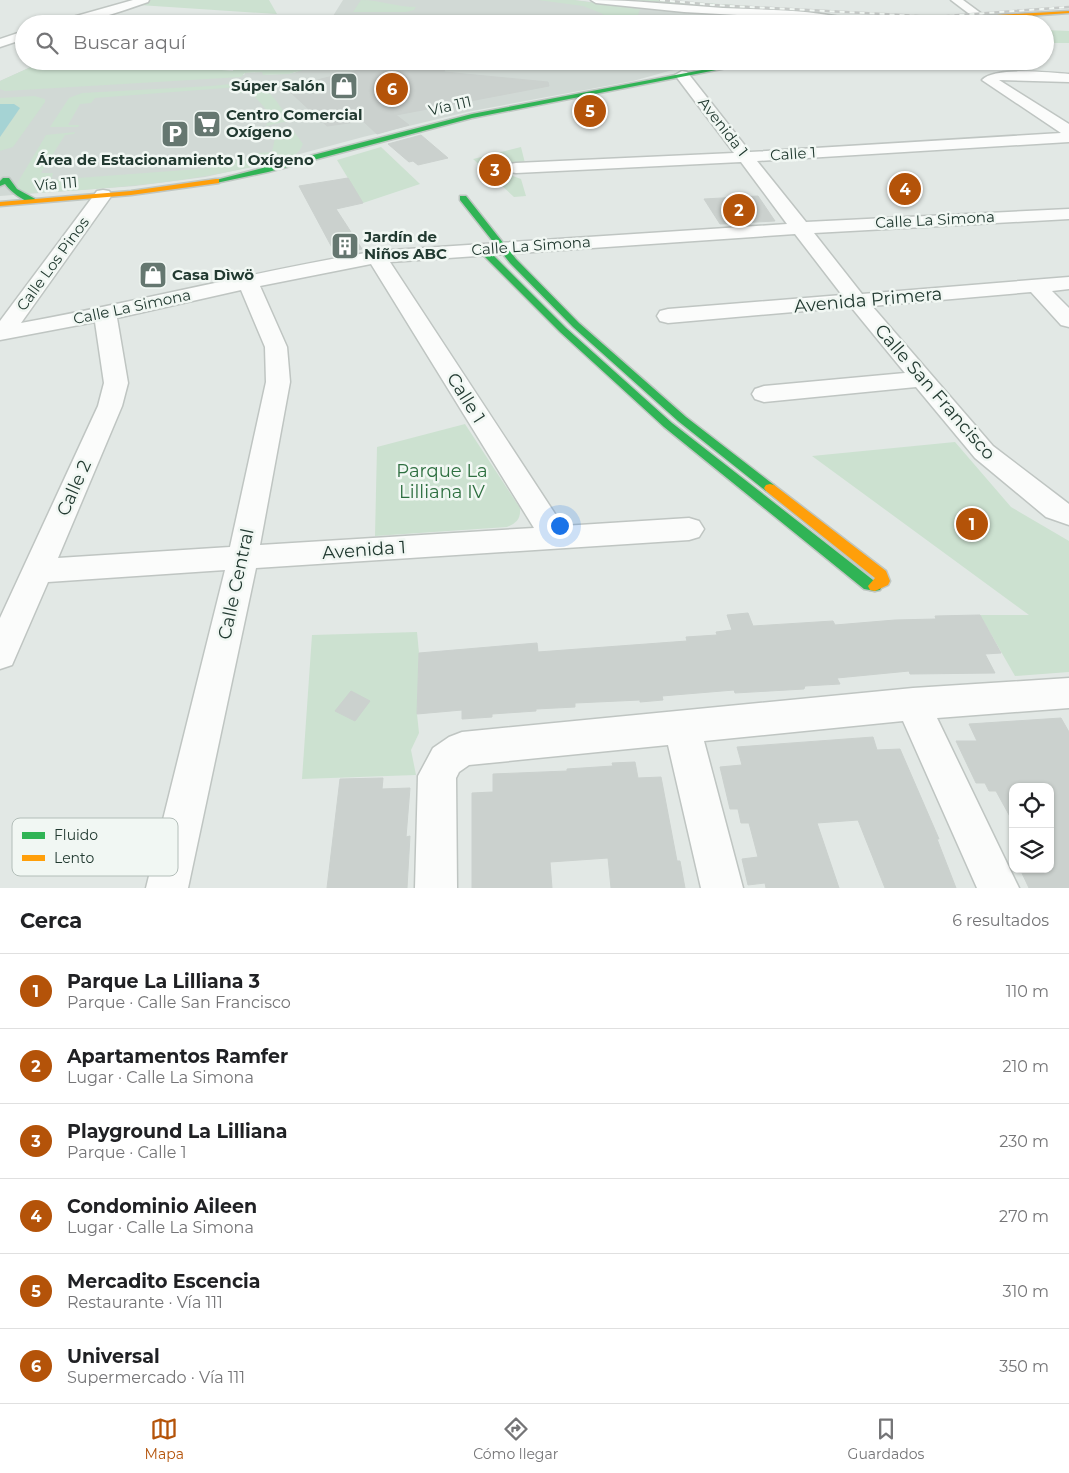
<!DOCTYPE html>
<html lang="es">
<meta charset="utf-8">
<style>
body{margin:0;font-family:Montserrat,sans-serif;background:#f2f2f2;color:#202124}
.controls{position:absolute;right:15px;bottom:15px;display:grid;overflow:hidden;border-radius:10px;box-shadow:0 1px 4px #0004}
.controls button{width:45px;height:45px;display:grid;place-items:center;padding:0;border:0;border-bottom:1px solid #e0e0e0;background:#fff;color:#202124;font:25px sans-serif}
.you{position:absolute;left:559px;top:525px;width:18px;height:18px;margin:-12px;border:4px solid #fff;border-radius:50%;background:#1a73e8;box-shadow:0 0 0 8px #1a73e833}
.badge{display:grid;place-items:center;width:32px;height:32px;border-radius:50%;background:#b45309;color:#fff;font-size:16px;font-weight:700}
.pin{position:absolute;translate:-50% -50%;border:2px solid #fff;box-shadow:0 1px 5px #0006}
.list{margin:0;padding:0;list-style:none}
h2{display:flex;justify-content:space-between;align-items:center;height:65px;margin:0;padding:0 20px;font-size:21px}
h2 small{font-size:16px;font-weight:400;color:#757577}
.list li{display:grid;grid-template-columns:32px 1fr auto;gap:15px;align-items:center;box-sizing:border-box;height:75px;padding:0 20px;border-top:1px solid #e0e0e0}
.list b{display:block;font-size:19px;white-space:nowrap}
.list p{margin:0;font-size:16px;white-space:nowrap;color:#757577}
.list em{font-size:16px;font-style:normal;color:#757577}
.icon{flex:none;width:28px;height:28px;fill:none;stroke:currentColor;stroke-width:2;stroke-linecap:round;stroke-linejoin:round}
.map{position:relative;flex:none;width:1069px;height:888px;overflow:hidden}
.search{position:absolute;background:#fff;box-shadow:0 1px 4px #0004;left:15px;right:15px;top:15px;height:55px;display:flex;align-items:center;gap:12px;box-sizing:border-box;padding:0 18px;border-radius:28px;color:#757577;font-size:19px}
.sheet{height:515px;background:#fff}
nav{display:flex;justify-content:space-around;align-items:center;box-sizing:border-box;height:70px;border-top:1px solid #e0e0e0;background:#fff;font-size:14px;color:#757577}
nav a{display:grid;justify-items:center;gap:2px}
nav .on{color:#b45309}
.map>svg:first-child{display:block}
.built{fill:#d1d9d5}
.green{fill:#cce1d0}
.water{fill:#a5d3d4}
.building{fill:#cbd1ce;stroke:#cbd1ce}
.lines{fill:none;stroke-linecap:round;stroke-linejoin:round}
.street-casing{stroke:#bfc5c2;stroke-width:3}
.fast-casing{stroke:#bfc6c2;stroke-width:3}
.slow-casing{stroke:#bfc6c2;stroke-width:3}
.street{fill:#fbfcfb;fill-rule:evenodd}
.fast{fill:#30b455;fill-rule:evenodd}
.slow{fill:#ff9f0a;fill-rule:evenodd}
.rail-casing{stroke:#c6cac8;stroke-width:2.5}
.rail{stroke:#f1f7f3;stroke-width:2;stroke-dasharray:5;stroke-linecap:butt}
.labels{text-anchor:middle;stroke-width:5;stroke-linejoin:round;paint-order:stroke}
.far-poi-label{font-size:15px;font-weight:bold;fill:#223a31;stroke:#f1f7f3;text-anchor:start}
.far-street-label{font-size:15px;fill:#223a31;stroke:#f1f7f3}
.street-label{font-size:18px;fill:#223a31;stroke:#f1f7f3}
.park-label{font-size:18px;fill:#2e6f40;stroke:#f1f7f3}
.key{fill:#f1f7f3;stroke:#b3beb9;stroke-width:1}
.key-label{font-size:14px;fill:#223a31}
</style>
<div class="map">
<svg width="1069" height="888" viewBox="0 0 1069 888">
<rect width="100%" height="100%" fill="#e2e8e5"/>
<g class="built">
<path d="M343 0H574L670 11 800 20 821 24H328Z"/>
<path d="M44 61H117L244 75 245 73 263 72 265 75 294 73 305 68 309 61H737L669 71 633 81 467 112 363 137 255 166 205 177 135 186 0 196V81Z"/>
</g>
<g class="green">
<path d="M151 0H269L277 14 139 5Z"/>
<path d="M361 0C379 0 397 7 416 7L414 10 406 12H353Z"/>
<path d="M538 0H573L640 9 635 24H616L601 13 583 6Z"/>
<path d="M631 0H660L794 9V12L708 7Z"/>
<path d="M1045 30 1069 31V43H1045Z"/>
<path d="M44 61H117L233 71 235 61H309L303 70 289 74 263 75 262 72 245 73 241 77 5 91 0 89V81Z"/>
<path d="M250 82C267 85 279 104 288 118V121L266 126 267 123 276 121 251 92 238 93V87L95 98 91 103 80 104 68 125H79L78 127H50L69 98 82 93 211 86Z"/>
<path d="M34 96 45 99V102L13 147 0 151V137L20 108 14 104H0V98Z"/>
<path d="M287 128 292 129 303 144C301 148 299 153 294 155 280 163 254 166 238 170 170 184 102 189 33 193H22L16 188 18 182 46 135 75 132 74 134 65 135 41 173H53L51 180 212 168V163L246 159 259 153 272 152 276 133H264L265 131Z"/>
<path d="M381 147 420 184 363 203 337 160Z"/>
<path d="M521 147 525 163 503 165 505 173 521 179 526 196 514 197 473 159Z"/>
<path d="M465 424 520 508C521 519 516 523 507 527L375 536 377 447Z"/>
<path d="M955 442 1011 507 1069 541V672L1015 676 980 615H1029L812 456Z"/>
<path d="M417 632 419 653 417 714 419 733 411 750 416 775 302 779 312 635Z"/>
</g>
<path class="water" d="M0 104H14L20 108 0 137Z"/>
<g class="building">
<path d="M447 62 444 72 548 82 549 86 396 115 409 125 377 134 363 121 327 126 288 90 321 79 359 70 393 65Z"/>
<path d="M421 135 448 158 418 165 413 161 409 162 388 144Z"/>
<path d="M348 178 363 203 336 209 362 249 336 255 299 186Z"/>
<path d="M758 196 775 221 720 224 704 199Z"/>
<path d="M748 613 753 626 833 621 835 625 895 620 936 619 935 616 980 615 1001 653 985 654 995 673 910 674 909 671 837 678 840 684 805 686 804 689 735 693 734 690 662 696 663 700 640 702V700L575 703V707L536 709V711L492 714V717L462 719V710L417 714 419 653 537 643 538 652 687 641 686 637 717 635 716 632 732 630 727 615Z"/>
<path d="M351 691 370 701 355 721 335 711Z"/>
<path d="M1061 718 1069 732V888H1029L1020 869H1050V787H1013V822L996 791H989L985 783H976L956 741H977L969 724Z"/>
<path d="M873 737 877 750 900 749 939 839H937L956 888H885L858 820 817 823 839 888H766L765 883 748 885 742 859 758 857 749 823H741L738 809H730L720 767 742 765 737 747Z"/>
<path d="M635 762 638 778 661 777 677 861H680L685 888H611L608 858 550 862 552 888H472V793L493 792V774L567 771V769L613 766 612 763Z"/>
<path d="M383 778 382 789 410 788 406 837 410 836 407 888H327L340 779Z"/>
</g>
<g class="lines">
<defs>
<g id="street">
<path d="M133 0H149L148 2C117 13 86 24 53 24L55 22Z"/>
<path d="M591 0C635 0 679 5 723 8 766 10 811 9 852 20L854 22 853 24 823 20 684 12 596 3Z"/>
<path d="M951 0H963L986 17 984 19H976Z"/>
<path d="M24 31V39L0 47V39Z"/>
<path d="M682 71 687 72 750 152 1061 133 982 80C994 66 1050 73 1069 74V82L999 80 1069 124V142L757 161 806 222 1069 209V219L814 233 862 294 1069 277V289L1052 291 1069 308V327L1061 325 1031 292 872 306 993 446 1069 504V525L1046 517 975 458 916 387 764 402 755 399 752 394 755 389 764 386 905 373 851 307 668 323 660 321 657 316 660 311 668 309 842 295 795 234 390 262 563 526 689 518 699 521 704 529 699 537 689 540 256 568 188 888H146L225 570 48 582 12 665 0 669V618L98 406 104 383 95 322 0 340V321L97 191 103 190 109 191 112 195 21 323C140 301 258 271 377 251L787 224 741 162 516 173 510 172 508 168 510 164 516 163 734 153 675 75ZM371 264 534 528 260 545 290 382 287 347 260 286ZM241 290 265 347 266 382 230 547 58 558 122 406 128 383 117 318Z"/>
<path d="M1069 678V708L937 718 1019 888H977L903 721 704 741 743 888H701L668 745 469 765 459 772 456 778 457 888H415L418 776 433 748 449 737 462 732 913 688Z"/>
</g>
<g id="fast">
<path d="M823 16 935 19 937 20 935 21 821 18Z"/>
<path d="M749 61H762L472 118 268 172 216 183 212 181 472 114Z"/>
<path d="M3 178H9L17 189 39 201C29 207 11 192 5 184L0 186V181Z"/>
<path d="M460 196H466L516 259 579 323 686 417 774 485 776 488 774 491H766L678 421 573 327 510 263 460 200Z"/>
<path d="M483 247 486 248 566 328 672 423 873 580 880 582 882 586 880 590 875 591 864 589 664 427 560 332 480 252V248Z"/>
</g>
<g id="slow">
<path d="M1069 11V13L916 24 980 16Z"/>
<path d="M216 179H219V183L131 195 0 206V202L131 191Z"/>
<path d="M770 484 774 485 886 571 890 581 888 585 875 591 870 590 868 586 875 578 766 491 764 488 766 485Z"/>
</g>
</defs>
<use href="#street" class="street-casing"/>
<use href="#fast" class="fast-casing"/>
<use href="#slow" class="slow-casing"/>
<use href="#street" class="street"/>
<use href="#fast" class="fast"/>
<use href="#slow" class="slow"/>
<defs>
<path id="rail" d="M660 0 713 5 920 16H946L1069 7"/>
</defs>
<use href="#rail" class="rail-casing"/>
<use href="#rail" class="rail"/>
</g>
<defs>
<symbol id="shop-square" viewBox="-11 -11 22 22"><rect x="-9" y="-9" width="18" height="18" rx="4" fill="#657770" stroke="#f1f7f3"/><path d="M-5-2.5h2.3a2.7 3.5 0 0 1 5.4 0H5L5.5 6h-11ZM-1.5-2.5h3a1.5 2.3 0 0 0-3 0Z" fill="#fff"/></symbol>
<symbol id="supermarket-square" viewBox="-11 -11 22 22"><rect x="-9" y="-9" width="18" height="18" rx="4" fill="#657770" stroke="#f1f7f3"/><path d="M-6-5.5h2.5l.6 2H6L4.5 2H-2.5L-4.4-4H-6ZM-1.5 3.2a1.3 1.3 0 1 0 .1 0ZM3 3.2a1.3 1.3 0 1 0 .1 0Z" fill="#fff"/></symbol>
<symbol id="parking-square" viewBox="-11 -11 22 22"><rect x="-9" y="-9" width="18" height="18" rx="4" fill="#657770" stroke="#f1f7f3"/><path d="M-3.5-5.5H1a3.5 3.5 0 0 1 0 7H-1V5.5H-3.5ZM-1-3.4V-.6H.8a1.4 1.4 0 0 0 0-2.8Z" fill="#fff"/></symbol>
<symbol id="building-square" viewBox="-11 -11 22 22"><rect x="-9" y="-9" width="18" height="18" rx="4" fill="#657770" stroke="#f1f7f3"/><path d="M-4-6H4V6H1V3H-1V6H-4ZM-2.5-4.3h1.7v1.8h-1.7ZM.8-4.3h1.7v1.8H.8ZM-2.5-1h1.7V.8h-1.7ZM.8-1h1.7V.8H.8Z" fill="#fff"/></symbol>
</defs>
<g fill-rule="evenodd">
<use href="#shop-square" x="328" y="70" width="32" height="32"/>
<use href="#supermarket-square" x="191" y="108" width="32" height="32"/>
<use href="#parking-square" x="159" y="118" width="32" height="32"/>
<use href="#building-square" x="329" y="230" width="32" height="32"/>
<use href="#shop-square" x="137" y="259" width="32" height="32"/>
</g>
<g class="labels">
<g class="far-poi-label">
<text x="325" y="91" text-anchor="end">Súper Salón</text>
<text x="226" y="120">Centro Comercial<tspan x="226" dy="17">Oxígeno</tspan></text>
<text x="175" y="165" text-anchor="middle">Área de Estacionamiento 1 Oxígeno</text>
<text x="364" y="242">Jardín de<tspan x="364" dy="17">Niños ABC</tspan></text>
<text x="172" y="280">Casa Dìwö</text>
</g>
<g class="far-street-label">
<text transform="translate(450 106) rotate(-13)" y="5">Vía 111</text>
<text transform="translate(723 127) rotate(52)" y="5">Avenida 1</text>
<text transform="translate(793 154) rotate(-4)" y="5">Calle 1</text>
<text transform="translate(56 184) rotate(-5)" y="5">Vía 111</text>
<text transform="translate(935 220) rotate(-3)" y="5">Calle La Simona</text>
<text transform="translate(531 246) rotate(-4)" y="5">Calle La Simona</text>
<text transform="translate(53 264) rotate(-54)" y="5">Calle Los Pinos</text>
<text transform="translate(132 307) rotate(-12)" y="5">Calle La Simona</text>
</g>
<g class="street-label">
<text transform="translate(868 300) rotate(-5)" y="6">Avenida Primera</text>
<text transform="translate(935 392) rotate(49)" y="6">Calle San Francisco</text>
<text transform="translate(466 398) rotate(58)" y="6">Calle 1</text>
<text transform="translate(74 488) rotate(-66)" y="6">Calle 2</text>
<text transform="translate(364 550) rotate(-4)" y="6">Avenida 1</text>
<text transform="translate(236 584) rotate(-78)" y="6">Calle Central</text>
</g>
<g class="park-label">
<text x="442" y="477">Parque La<tspan x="442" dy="21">Lilliana IV</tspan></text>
</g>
</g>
<rect x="12" y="818" width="166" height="58" rx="8" class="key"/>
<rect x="22" y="832" width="23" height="7" fill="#30b455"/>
<rect x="22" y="855" width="23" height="6" fill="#ff9f0a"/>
<g class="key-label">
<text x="54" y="840">Fluido</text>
<text x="54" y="863">Lento</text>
</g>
</svg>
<div class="controls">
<button><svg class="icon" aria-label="locate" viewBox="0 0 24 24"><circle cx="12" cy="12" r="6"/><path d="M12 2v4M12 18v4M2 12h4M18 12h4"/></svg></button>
<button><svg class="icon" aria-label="layers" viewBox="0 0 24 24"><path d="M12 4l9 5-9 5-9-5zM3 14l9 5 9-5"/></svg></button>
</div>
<div class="you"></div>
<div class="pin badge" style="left:972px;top:524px">1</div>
<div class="pin badge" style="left:739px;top:210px">2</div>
<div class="pin badge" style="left:495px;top:170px">3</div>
<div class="pin badge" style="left:905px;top:189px">4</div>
<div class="pin badge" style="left:590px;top:111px">5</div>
<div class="pin badge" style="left:392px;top:89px">6</div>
<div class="search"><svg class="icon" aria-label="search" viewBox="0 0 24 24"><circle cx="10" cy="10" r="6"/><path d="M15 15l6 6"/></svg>Buscar aquí</div>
</div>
<section class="sheet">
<h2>Cerca<small>6 resultados</small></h2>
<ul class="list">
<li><span class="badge">1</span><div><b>Parque La Lilliana 3</b><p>Parque · Calle San Francisco</p></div><em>110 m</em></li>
<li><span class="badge">2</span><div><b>Apartamentos Ramfer</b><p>Lugar · Calle La Simona</p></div><em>210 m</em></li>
<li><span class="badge">3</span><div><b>Playground La Lilliana</b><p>Parque · Calle 1</p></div><em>230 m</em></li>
<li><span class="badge">4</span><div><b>Condominio Aileen</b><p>Lugar · Calle La Simona</p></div><em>270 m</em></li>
<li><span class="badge">5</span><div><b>Mercadito Escencia</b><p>Restaurante · Vía 111</p></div><em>310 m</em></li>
<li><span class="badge">6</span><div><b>Universal</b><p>Supermercado · Vía 111</p></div><em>350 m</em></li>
</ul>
</section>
<nav>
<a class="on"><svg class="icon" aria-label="map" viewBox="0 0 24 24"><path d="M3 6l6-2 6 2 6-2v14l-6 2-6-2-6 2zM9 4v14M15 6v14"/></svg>Mapa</a>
<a><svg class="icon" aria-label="directions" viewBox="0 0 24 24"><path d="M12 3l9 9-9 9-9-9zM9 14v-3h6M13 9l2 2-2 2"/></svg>Cómo llegar</a>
<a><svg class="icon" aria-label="saved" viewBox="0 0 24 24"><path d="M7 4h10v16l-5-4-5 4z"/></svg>Guardados</a>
</nav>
